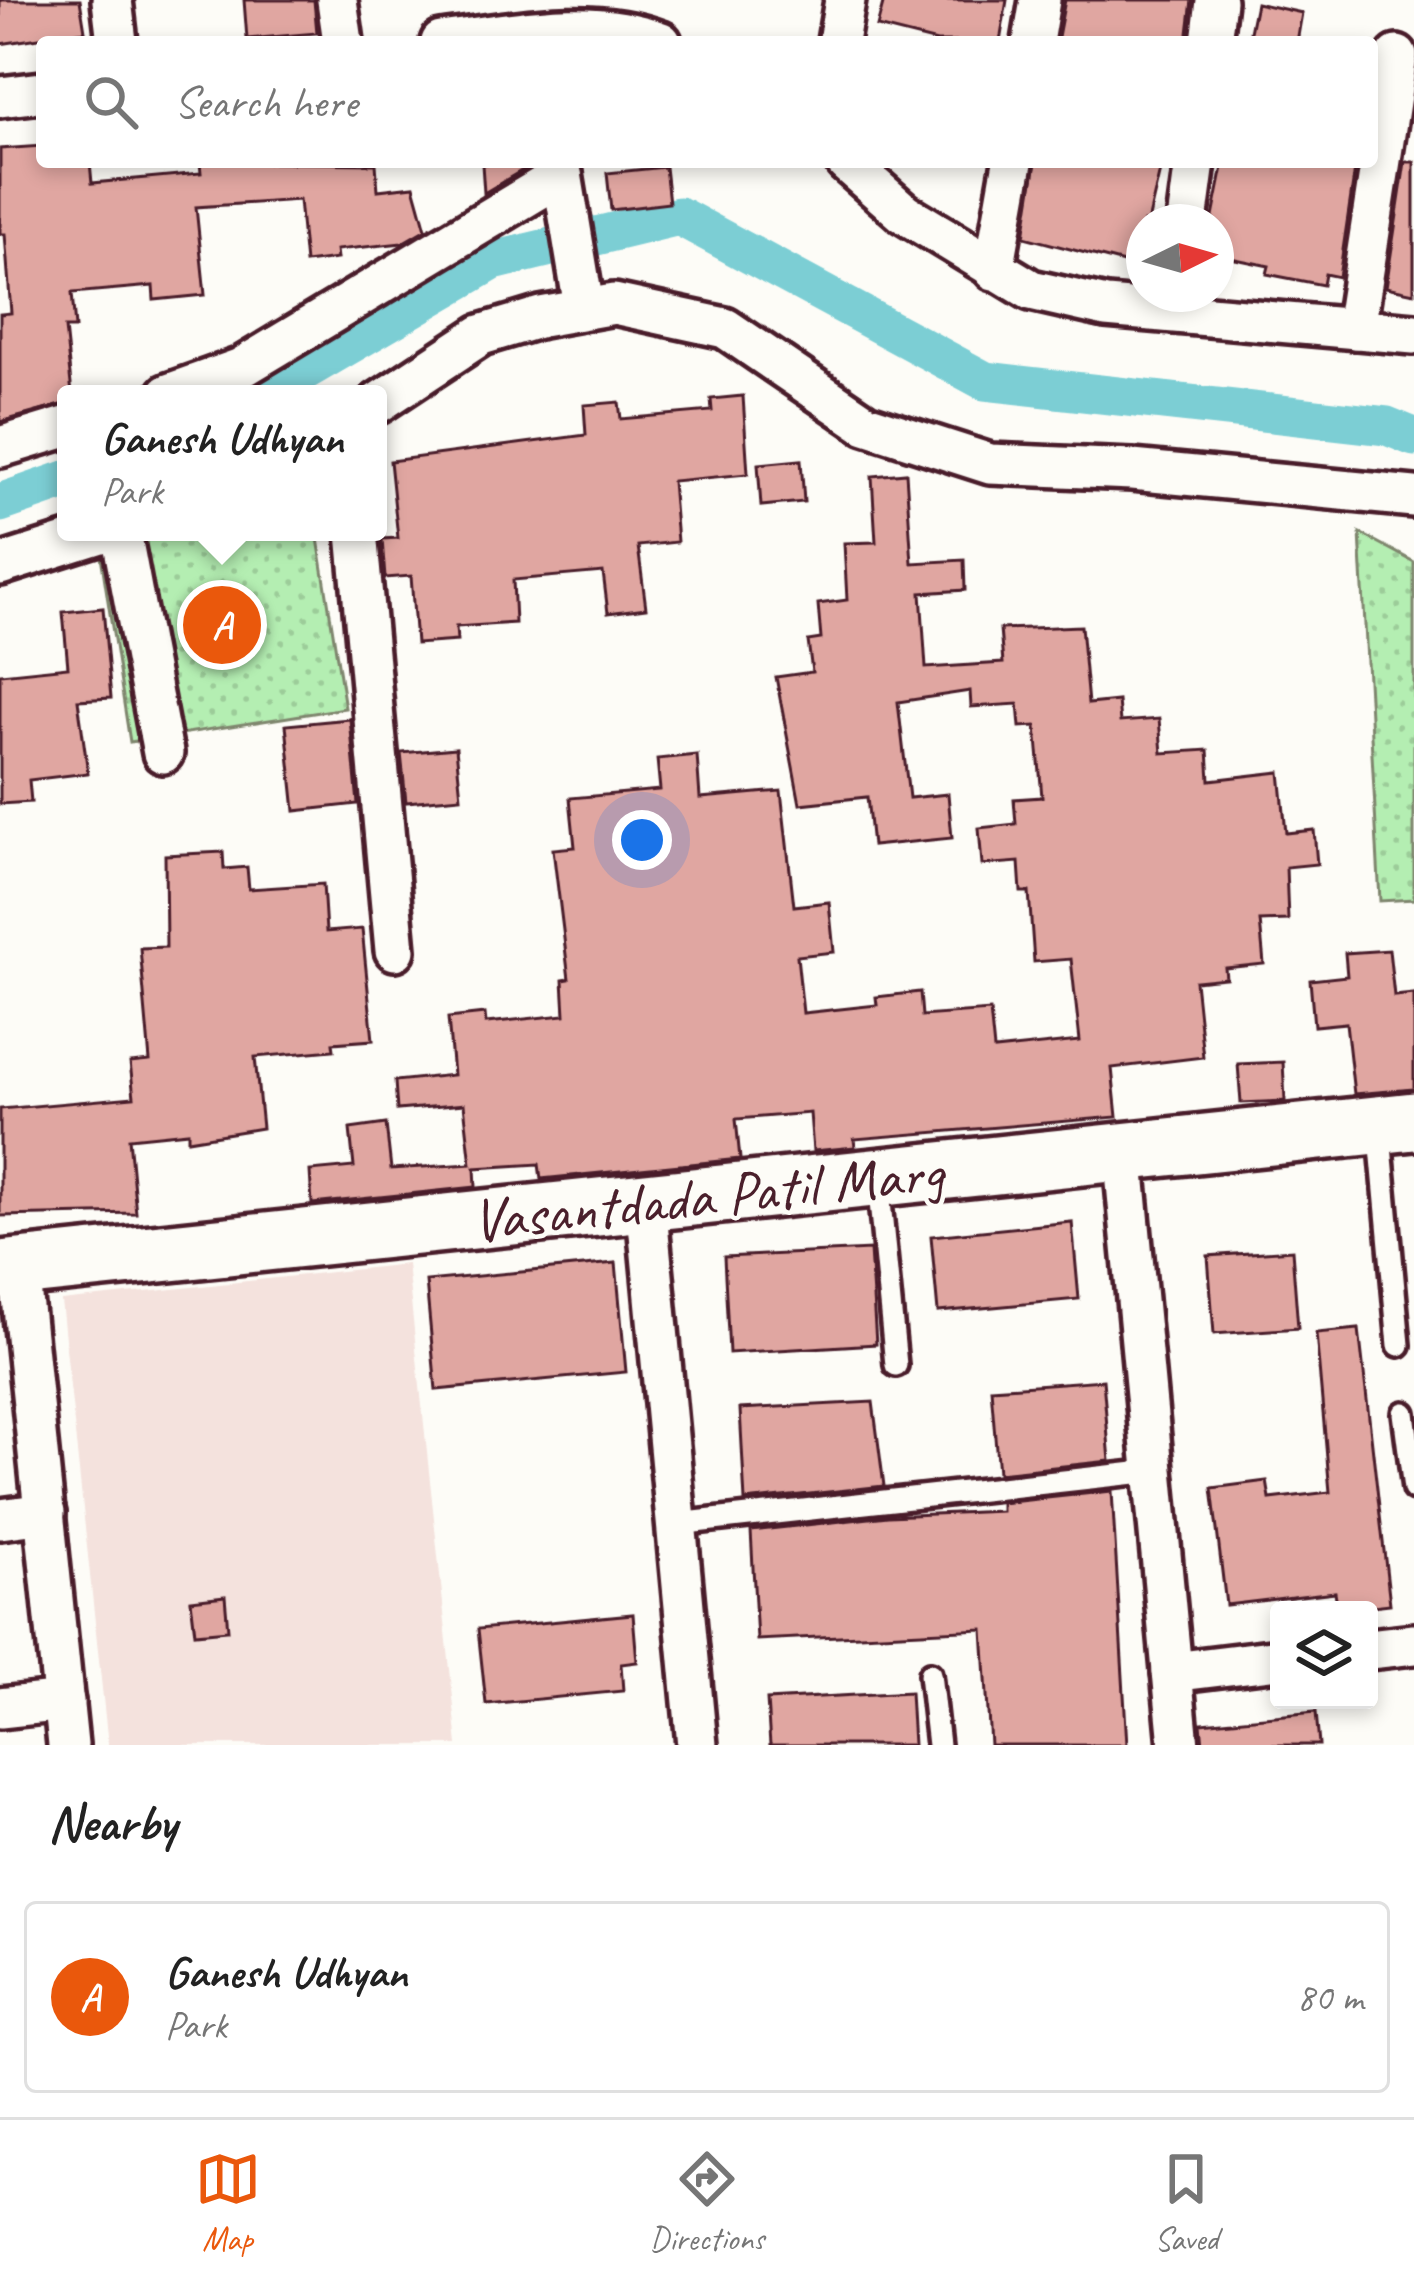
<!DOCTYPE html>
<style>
body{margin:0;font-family:Caveat,sans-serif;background:#f6f6f6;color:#222}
.controls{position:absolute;right:36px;bottom:36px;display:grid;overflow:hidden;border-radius:12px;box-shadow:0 6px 18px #0003}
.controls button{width:108px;height:108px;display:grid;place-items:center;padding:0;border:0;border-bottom:3px solid #e0e0e0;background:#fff;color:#222;font:60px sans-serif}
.compass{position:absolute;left:1126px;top:204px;width:108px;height:108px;border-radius:50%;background:#fff;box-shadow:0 6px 18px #0003;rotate:85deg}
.you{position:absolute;left:642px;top:840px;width:42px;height:42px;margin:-30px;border:9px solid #fff;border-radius:50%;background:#1a73e8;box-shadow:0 0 0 18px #1a73e833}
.badge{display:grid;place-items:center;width:78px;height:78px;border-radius:50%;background:#ea580c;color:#fff;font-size:39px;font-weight:700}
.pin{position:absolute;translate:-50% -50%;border:6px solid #fff;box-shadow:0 3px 12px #0006}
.popup{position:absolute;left:57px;top:385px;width:330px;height:156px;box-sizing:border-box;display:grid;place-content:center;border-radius:12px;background:#fff;filter:drop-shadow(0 3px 9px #0005);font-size:39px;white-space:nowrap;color:#767676}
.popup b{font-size:45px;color:#222}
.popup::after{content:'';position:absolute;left:50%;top:100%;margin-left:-24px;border:24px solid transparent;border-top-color:#fff}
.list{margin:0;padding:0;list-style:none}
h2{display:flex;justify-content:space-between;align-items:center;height:156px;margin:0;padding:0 48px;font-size:51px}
h2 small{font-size:39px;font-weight:400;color:#767676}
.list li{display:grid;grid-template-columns:78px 1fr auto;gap:36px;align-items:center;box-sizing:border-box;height:192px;margin:0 24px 24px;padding:0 24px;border:3px solid #e0e0e0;border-radius:12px}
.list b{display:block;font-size:45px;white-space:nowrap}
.list p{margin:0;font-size:39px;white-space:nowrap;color:#767676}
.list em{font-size:39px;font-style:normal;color:#767676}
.icon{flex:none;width:66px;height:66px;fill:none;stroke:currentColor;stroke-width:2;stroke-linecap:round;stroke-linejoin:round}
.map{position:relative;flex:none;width:1414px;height:1745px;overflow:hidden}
.search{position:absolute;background:#fff;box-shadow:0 6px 18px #0003;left:36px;right:36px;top:36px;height:132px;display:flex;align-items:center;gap:30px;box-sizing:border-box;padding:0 42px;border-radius:12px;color:#767676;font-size:45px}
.sheet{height:372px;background:#fff}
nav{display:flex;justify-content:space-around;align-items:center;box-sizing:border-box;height:168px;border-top:3px solid #e0e0e0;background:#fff;font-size:33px;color:#767676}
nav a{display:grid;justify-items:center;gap:6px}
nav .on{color:#ea580c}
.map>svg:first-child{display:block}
.built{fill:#f4e2dd}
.park{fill:url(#park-dots);stroke:#7f866e;stroke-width:3}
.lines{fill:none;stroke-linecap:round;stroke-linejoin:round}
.canal{stroke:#7cced4;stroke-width:39}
.building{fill:#e0a6a1;stroke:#4a1f2b;stroke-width:3}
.lane-casing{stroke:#4a1f2b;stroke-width:30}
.street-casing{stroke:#4a1f2b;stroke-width:48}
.secondary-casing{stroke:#4a1f2b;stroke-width:66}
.lane{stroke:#fdfcf7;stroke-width:21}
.street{stroke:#fdfcf7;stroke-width:39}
.secondary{stroke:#fdfcf7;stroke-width:57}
.labels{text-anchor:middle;stroke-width:9;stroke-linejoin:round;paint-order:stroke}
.street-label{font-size:60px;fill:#4a1f2b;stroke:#fdfcf7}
</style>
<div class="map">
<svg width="1414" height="1745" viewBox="0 0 1414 1745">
<defs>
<pattern id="park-dots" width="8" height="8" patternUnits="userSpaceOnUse" patternTransform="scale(3)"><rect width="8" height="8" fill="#b4eeb2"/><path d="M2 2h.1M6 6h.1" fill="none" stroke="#9ccc99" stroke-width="1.8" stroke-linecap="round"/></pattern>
</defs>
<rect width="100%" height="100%" fill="#fdfcf7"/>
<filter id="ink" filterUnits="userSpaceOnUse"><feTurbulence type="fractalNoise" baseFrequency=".00833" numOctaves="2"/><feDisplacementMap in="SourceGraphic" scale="24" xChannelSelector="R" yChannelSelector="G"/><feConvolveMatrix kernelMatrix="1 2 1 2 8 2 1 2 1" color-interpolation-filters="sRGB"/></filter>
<g filter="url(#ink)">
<path class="built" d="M407 1264 458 1745H108L61 1301Z"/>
<g class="park">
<path d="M166 532H317L345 708 130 742 99 543Z"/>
<path d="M1360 533 1414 562V899L1380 901Z"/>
</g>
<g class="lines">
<g class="canal">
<path d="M265 394 493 261 679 216 985 381 1387 426 1414 437"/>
<path d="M0 503 66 480"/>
</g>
</g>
<g class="building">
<path d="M0 0H80L85 31 0 44Z"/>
<path d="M244 0H314L317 33 247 39Z"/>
<path d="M884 0H1007L1000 42H937L877 27Z"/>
<path d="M1065 0H1192L1187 42H1057Z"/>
<path d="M1256 3 1302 13 1297 42H1248Z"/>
<path d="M42 146V162H90L92 183 201 173 200 162 376 164 378 190 414 186 426 229 402 243 336 250 337 259 305 263 299 200 196 207 205 295 154 300 153 286 72 293 75 328H65L72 394H66V404L0 422V314L11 313 5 234H0V149Z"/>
<path d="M526 162V168L484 193 482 164Z"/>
<path d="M1036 162H1162L1148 222H1144L1139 267 1024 237Z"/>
<path d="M1224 162H1356L1339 277 1325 274 1323 285 1267 274 1269 266 1216 255 1212 222Z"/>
<path d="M1405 162H1414V293L1386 287Z"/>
<path d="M665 167 669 203 611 210 607 173Z"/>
<path d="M743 396 748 474 672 481 677 542 638 546 646 608 608 613 603 572 513 580 515 623 456 627 457 641 416 644 411 576 385 578 382 539 398 538 390 461 586 435 584 405 619 402 621 419 712 411 711 399Z"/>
<path d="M801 460 804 502 761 506 758 464Z"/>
<path d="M906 473 912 563 964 560 965 590 921 593 926 668 1003 663 1000 629 1081 626 1088 704 1118 701 1120 722 1159 719 1162 753 1208 750 1210 780 1280 772 1286 833 1314 830 1317 864 1286 867 1288 920 1260 921 1264 964 1225 968 1226 978 1195 981 1203 1057 1112 1068 1117 1117 854 1139 855 1147 813 1151 810 1113 736 1119 740 1159 541 1179 539 1164 475 1168 476 1187 312 1204 310 1171 354 1167 350 1129 386 1124 391 1169 471 1164 464 1104 397 1110 395 1081 453 1075 448 1018 485 1014 486 1023 565 1015 563 980 569 979 553 849 575 847 570 798 660 790 657 759 697 755 700 798 781 791 794 906 829 902 834 952 797 956 803 1013 877 1005 876 997 920 992 922 1016 990 1011 994 1050 1080 1041 1071 959 1034 962 1029 892H1021L1019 862 982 865 979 828 1016 824 1014 799 1042 797 1036 726 1020 727 1018 704 971 707 970 691 898 702 909 798 948 794 952 838 872 846 867 797 800 804 776 677 812 672 808 641 821 639 818 604 847 600 844 543 876 542 872 476Z"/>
<path d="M103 608 111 698 78 700 88 773 29 780 31 802 0 804V674L68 667 63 612Z"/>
<path d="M350 719 358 804 295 811 286 725Z"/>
<path d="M456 748 461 797 406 802 401 753Z"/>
<path d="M223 852 224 869 247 867 249 889 323 884 326 932 362 929 373 1040 333 1043 334 1050 255 1057 262 1128 188 1140V1132L129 1138 136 1213 0 1216V1109L134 1097 130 1063 150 1061 140 948 166 947 165 855Z"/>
<path d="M1389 950 1394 996 1414 994V1089L1354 1094 1346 1023 1314 1026 1310 980 1347 976 1345 953Z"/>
<path d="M1283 1062 1285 1101 1241 1103 1238 1064Z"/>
<path d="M1072 1222 1079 1299 938 1312 931 1236Z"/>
<path d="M870 1250 876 1344 729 1353 724 1257Z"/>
<path d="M1292 1250 1298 1328 1214 1334 1208 1256Z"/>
<path d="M616 1263 626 1372 436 1390 426 1281Z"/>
<path d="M1359 1329 1390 1604 1338 1610 1335 1592 1226 1605 1212 1488 1267 1481 1270 1499 1330 1492 1316 1333Z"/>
<path d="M1103 1380 1110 1461 998 1473 991 1388Z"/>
<path d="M873 1402 884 1486 745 1501 740 1409Z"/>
<path d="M1112 1491 1127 1745H990L983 1629 757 1640 751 1531 888 1516 1001 1511V1503Z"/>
<path d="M225 1596 228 1630 195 1633 191 1600Z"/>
<path d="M633 1614 637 1662 621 1664 623 1691 486 1704 478 1629Z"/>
<path d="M910 1692 913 1745H770L767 1700Z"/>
<path d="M1316 1712 1319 1745H1203L1201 1723Z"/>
</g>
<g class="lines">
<defs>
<g id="lane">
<path d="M1379 1124 1399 1345"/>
<path d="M878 1181 896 1365"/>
<path d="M1404 1413 1414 1489"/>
<path d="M677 1524 1153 1471"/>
<path d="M930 1674 938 1745"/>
</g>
<g id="street">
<path d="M112 0 117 42"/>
<path d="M337 0 343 42"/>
<path d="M441 42C513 33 591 15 661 42"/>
<path d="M838 42 845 0"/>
<path d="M1033 42 1040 0"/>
<path d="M1211 42 1216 1"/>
<path d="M0 97 42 92"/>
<path d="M560 162 584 307"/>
<path d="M846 162 904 213 1031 290 1106 307 1414 334"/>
<path d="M1187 222 1195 162"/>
<path d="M994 270 1013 162"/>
<path d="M1355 329 1397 56"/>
<path d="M168 394 241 368 562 175"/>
<path d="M378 403 481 335 541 317 614 304 725 328 866 424 990 464 1132 470 1414 497"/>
<path d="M0 447 66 427"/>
<path d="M121 532 163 753"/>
<path d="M357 532 395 950"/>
<path d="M0 565 104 532"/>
<path d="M1123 1151 1179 1745"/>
<path d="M646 1201 697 1745"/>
<path d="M19 1268 68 1745"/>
<path d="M0 1519 45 1513"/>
<path d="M1369 1649 1414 1644"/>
<path d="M1172 1672 1279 1659"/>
<path d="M0 1708 64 1701"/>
</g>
<path id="secondary" d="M0 1270 1414 1121"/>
</defs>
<use href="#lane" class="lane-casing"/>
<use href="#street" class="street-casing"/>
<use href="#secondary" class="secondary-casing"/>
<use href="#lane" class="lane"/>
<use href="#street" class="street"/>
<use href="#secondary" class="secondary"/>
</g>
</g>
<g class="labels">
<g class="street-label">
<text transform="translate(707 1195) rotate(-6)" y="21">Vasantdada Patil Marg</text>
</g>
</g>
</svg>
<div class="controls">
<button><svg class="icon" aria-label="layers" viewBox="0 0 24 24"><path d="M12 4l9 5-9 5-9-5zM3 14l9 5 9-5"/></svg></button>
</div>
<svg class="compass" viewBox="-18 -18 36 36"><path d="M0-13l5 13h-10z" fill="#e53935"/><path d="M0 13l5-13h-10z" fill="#767676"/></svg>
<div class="you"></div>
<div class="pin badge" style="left:222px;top:625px">A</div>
<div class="popup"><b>Ganesh Udhyan</b>Park</div>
<div class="search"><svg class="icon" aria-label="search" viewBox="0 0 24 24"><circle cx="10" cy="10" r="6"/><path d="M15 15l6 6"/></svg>Search here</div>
</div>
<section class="sheet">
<h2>Nearby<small></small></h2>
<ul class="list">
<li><span class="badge">A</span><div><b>Ganesh Udhyan</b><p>Park</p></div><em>80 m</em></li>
</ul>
</section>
<nav>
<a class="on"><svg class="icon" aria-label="map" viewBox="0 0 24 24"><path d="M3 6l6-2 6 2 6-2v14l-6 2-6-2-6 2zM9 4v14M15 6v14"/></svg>Map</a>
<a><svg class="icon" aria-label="directions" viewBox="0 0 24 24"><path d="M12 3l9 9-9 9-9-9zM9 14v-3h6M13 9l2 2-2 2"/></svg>Directions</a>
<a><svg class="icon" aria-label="saved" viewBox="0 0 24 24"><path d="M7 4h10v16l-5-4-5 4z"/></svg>Saved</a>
</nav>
